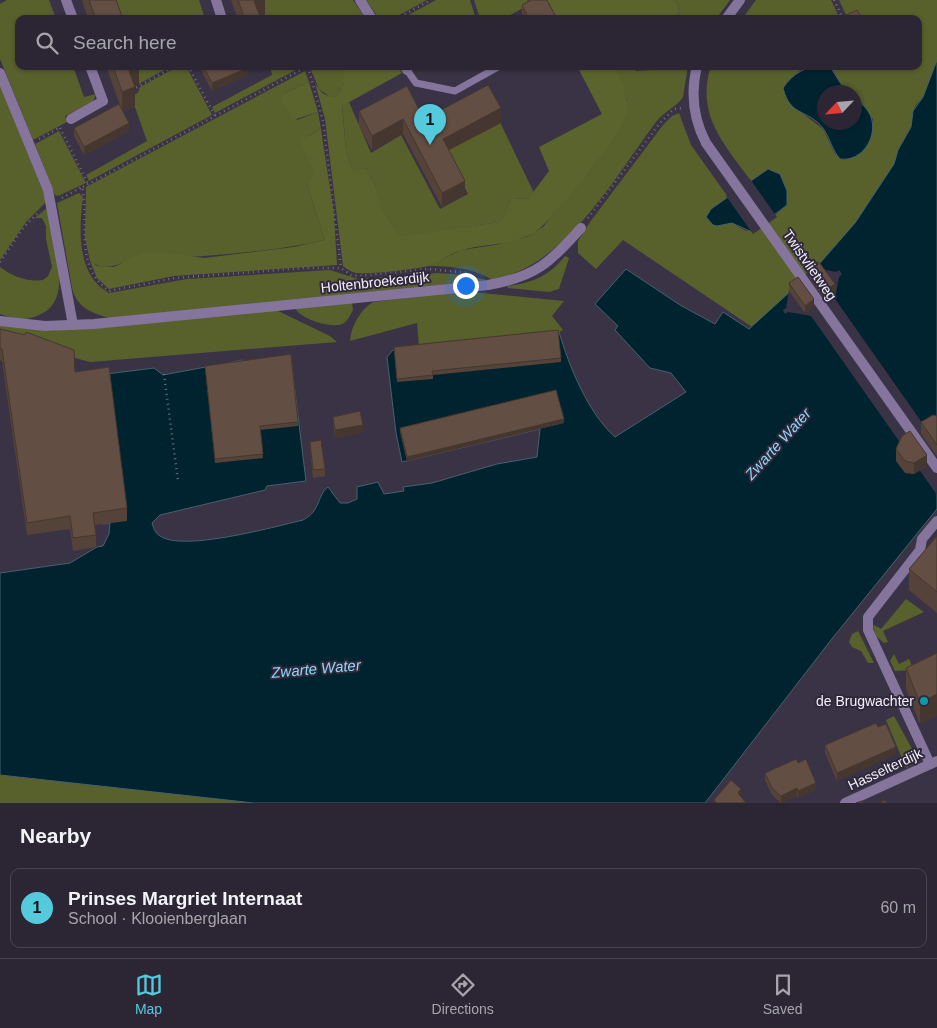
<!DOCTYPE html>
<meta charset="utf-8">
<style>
body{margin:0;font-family:Arial,sans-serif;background:#342e3c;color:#f1f3f6}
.compass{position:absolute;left:817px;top:85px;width:45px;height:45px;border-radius:50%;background:#2c2634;box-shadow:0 1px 4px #0004;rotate:244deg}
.you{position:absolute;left:465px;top:285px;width:18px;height:18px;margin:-12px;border:4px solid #fff;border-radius:50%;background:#1a73e8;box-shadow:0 0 0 8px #1a73e833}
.badge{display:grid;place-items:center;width:32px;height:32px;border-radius:50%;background:#54cadd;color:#111;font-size:16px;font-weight:700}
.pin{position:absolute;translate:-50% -41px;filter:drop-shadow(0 1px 2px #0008)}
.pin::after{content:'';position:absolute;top:26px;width:18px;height:15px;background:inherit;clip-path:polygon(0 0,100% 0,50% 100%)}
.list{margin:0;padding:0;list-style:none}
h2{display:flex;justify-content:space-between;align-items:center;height:65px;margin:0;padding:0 20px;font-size:21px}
h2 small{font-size:16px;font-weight:400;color:#a6a5ac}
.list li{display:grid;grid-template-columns:32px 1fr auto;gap:15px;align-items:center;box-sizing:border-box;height:80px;margin:0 10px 10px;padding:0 10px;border:1px solid #48434f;border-radius:10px}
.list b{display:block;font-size:19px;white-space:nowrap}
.list p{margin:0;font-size:16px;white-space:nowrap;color:#a6a5ac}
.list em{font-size:16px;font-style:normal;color:#a6a5ac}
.icon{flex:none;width:28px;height:28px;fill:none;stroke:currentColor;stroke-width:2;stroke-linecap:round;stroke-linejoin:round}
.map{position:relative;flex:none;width:937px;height:803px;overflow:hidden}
.search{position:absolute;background:#2c2634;box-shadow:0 1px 4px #0004;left:15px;right:15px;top:15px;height:55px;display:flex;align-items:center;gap:12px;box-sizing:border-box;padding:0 18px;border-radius:10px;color:#a6a5ac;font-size:19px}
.sheet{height:155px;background:#2c2634}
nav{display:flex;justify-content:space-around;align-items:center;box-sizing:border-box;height:70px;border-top:1px solid #48434f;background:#2c2634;font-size:14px;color:#a6a5ac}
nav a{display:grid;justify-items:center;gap:2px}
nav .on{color:#54cadd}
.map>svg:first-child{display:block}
.green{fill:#58602c}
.forest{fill:#5c642e}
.water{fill:#002330;stroke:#49606d}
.pier{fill:#3a3345}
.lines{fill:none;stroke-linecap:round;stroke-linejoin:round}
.path{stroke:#726c7c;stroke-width:2.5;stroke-dasharray:1 4;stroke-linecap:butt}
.lane{stroke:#85759d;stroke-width:7}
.street{stroke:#85759d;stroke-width:10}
.wall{fill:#55433a}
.shaded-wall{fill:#45372f}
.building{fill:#634e43;stroke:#45372f}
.culture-dot{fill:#0f9aa8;stroke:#30293b;stroke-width:2}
.labels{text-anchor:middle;stroke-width:4;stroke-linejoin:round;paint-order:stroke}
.street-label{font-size:14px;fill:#f2eefa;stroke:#30293b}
.poi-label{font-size:14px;fill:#f2eefa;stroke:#30293b;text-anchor:end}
.water-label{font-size:15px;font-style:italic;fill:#8dd8f7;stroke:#30293b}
</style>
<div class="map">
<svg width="937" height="803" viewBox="0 0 937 803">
<rect width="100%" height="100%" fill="#3a3345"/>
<g class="green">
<path d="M7 0H49L56 19H19V66H73L84 97 96 94 93 102 65 116 67 122 33 140 0 59V4Z"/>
<path d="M108 0H199L205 19H115Z"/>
<path d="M259 0H353L366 19H265Z"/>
<path d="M366 0H427L392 19H379Z"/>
<path d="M436 0H470L476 19H401Z"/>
<path d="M474 0H538L503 19H480Z"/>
<path d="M671 0H730L716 19H675L679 11 677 3Z"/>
<path d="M756 0H831L840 19H742Z"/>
<path d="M839 0H937V60L923 97 915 106 911 127 898 150 894 164 855 223 814 270 752 327 623 240 596 269 578 253V241L590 222 663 125 672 116 679 113 691 145 728 197 709 212 717 226 732 223 746 231 758 229 787 205V191L780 174 751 181C725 145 695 115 711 66H815L801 70 788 81 806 116 823 129 835 154 845 160C870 150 870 144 873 119L855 100 854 92H846L831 68 824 66H918V19H848Z"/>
<path d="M133 66H171L139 84Z"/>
<path d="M179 66H186L212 115 89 181 86 175 147 141 131 96 138 93 140 87Z"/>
<path d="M270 66H303L215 113 212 107 272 75Z"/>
<path d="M313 66H344V83L337 96 330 97 319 89 311 70Z"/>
<path d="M617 66H632L636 71 649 70 651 66H688L683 97C678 106 663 112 656 122 614 178 566 266 492 280 474 268 449 266 428 266L461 250 495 245 526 237 543 227 614 136 627 100 616 68Z"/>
<path d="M305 71 309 82 283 94 297 120 318 112 321 129 308 136 315 173 307 185 325 240C259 255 192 256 125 262 112 267 101 270 90 261L85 238 86 187Z"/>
<path d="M0 85 47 201 26 222 0 260Z"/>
<path d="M349 102 371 153 401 135 440 209 468 194 446 151 500 122 534 193 528 199 511 198 504 218 499 222 398 238 380 207 375 185 366 168 353 173 346 151 342 105Z"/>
<path d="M59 131 86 183 58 196 55 195 35 144Z"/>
<path d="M79 193 83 197C79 229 76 275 109 293L187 279 330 270 358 279 437 273 467 275 486 280 113 319C94 314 77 309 72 288L57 203Z"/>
<path d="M48 207C53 236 75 299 41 314 26 322 15 319 0 314V267C12 276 27 282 43 280L48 276 52 267 46 239V226L42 218H35Z"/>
<path d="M565 256 569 258 559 289 549 292 508 288 507 286C533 283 549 276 565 256Z"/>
<path d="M461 291 564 301 552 316 563 330 559 332 419 347 417 323 350 341C351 326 360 310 373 302Z"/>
<path d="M352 303 353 310C351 314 348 320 344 323 333 330 300 319 295 308Z"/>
<path d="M276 310 330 336 337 342 90 362 0 338V325L48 331Z"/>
<path d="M906 599 924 612 883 631 888 642 884 643 876 636 873 627 874 625 881 629Z"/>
<path d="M858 631 874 663H868L861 651 852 647 849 642 852 634Z"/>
<path d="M894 654 899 664 909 659 914 670 895 671 890 661Z"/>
<path d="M894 716 916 756V762L906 768 886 720Z"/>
<path d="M0 775 254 803H0Z"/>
</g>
<g class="forest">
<path d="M541 0H671L677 3 679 11 675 19H551Z"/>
<path d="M344 66H397L402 73 342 106 346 151 353 172 366 168 375 185 381 207 398 237 499 222 504 217 511 198 528 199 549 171 539 147 602 114 577 66H617L616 68C621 82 629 97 627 112 624 130 552 222 535 232 513 246 486 243 462 250 450 253 440 262 428 266 417 269 366 275 356 273 351 272 347 269 343 266L325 119 315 83C321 93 326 98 337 96L344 83Z"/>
<path d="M309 82 318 112 293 120 282 101 283 94Z"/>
<path d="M321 129 334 215 337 265 174 276 109 289 97 278 90 261 97 266 114 267 142 253H166L204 258 294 247 325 240 307 185 314 173 302 145 303 139Z"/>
</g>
<g class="water">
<path d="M937 60V509L831 640 705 803H254L0 775V573L70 563 97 547 103 546 109 534 110 523 103 524 90 376 154 368 163 375 243 360 244 364 291 359 306 481 267 486 265 490 160 515 152 523C154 529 155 533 160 536 182 552 274 527 303 520 321 511 317 495 328 487L340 503H348L357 499V487L378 482 384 494 404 491 403 487 432 483 497 464 537 457 540 429 402 462 396 433 387 357 393 350 559 332C569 366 588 413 615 437L686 392 671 373 650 368 615 330 618 326 595 304 626 269 680 305 715 324 723 312 749 329 814 270 855 223 894 164 898 150 911 127 913 111 923 97Z"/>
<path d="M824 66 831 68 846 92H824V122H854L855 100C888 116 870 163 840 159 832 150 830 138 823 128 808 109 790 117 783 88 793 73 806 66 824 66Z"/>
<path d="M768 169 780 174 787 191V205L752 232 732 223 717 226 713 225 706 217 711 209Z"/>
</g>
<g class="pier">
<path d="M750 179 777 217 753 234 726 196Z"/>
<path d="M813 267 836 272 839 270 842 274 839 277 835 299 937 444V495L811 316 788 312 785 314 783 310 786 308 789 290Z"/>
</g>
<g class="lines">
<g class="path">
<path d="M834 0 843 19"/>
<path d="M396 19 431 0"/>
<path d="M188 66 215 116"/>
<path d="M308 67 323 121 341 268"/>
<path d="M132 90 175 66"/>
<path d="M60 128 88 184"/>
<path d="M39 139 61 127"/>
<path d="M83 187 308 66"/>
<path d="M62 198 82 187C90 224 73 265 109 291L175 278 305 268H341L351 275 359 276 429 269 469 273"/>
<path d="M588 218 660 123 674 109 682 108"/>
<path d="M0 262 24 227 40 211"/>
<path d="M164 374 178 481"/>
</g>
<path class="lane" d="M407 70 416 83 455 91 498 67"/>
<g class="street">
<path d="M66 0 73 19"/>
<path d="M216 0 222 19"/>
<path d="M360 0 372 19"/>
<path d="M726 19 740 0"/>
<path d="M405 66 407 70"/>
<path d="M697 66C690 94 693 118 706 143L937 468"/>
<path d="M0 73 48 190 73 325"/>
<path d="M71 119 103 101 90 66"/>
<path d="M0 321 45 326 94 324 488 285C535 277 550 263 581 228"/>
<path d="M930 764 868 630V617L920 550 922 539 937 521"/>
<path d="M845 803 937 761"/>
</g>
</g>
<g class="wall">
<path d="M82 0H116L123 19H88Z"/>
<path d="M231 0H265V17L261 19H238Z"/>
<path d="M527 0H547L557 19H523L522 16V5L527 2Z"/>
<path d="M106 66H139V84L135 86V107L123 111 129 131 84 155 74 136V128L121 108Z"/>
<path d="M200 66H249L248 67V75L212 91 200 68Z"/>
<path d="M359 111 424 119 501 123 449 150 465 195 442 207 403 134 372 150 359 126Z"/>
<path d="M809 269 835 292 825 299 809 277Z"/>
<path d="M789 283 814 307 805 313 789 291Z"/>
<path d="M0 329 75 372 127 508V521L95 525 96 535V547L73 551 70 529 27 535 2 361 0 360Z"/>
<path d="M394 347 561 358V362L433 375V379L397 382Z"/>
<path d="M205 366 298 422V426L260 430 263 458 215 463Z"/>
<path d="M937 416V456L921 434V422Z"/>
<path d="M333 417 363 432 335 438 333 424Z"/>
<path d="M564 423 407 461 400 432V428Z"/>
<path d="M310 442 325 469V476L313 478 310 450Z"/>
<path d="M896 449 927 466 914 474 905 473 896 461Z"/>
<path d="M937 536V613L909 590V569Z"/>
<path d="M937 653V715L920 724 906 689V668Z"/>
<path d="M878 727 896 754 837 781 825 753V745Z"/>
<path d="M798 763 816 790 798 798 797 796 781 803 772 795 765 780V773Z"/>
</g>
<g class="shaded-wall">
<path d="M257 0H265V17L260 19 254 1Z"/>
<path d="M134 66H139V84L128 88V68Z"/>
<path d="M248 68V75L212 91V83Z"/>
<path d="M135 87V107L122 112V92Z"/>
<path d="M501 108V123L443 153V139Z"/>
<path d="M403 119V134L372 150V136Z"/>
<path d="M129 123V131L84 155V147Z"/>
<path d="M465 181V195L442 207V193Z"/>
<path d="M835 284V292L825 299V291Z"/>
<path d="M814 299V307L805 313V306Z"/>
<path d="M564 419V423L407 461V457Z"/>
<path d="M363 425V432L335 438V430Z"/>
<path d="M927 455V466L914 474V463Z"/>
<path d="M937 694V715L920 724V703Z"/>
<path d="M896 747V754L837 781V773Z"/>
<path d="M816 783V790L798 798V791Z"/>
<path d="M797 788V796L781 803V796Z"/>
<path d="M741 789V796L738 800V793Z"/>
</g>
<g class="building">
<path d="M89 0H116L123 19H96Z"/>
<path d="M238 0H257L254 1 261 19H245Z"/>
<path d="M530 0H547L557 19H529L522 5 530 1Z"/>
<path d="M857 10 862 19H838Z"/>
<path d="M113 66H134L128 68 135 87 122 92Z"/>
<path d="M203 66H247L248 68 212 83Z"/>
<path d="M488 85 501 108 443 139 465 181 442 193 403 119 372 136 359 111 407 86 424 119Z"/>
<path d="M119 104 129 123 84 147 74 128Z"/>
<path d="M819 262 835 284 825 291 809 269Z"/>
<path d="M798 277 814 299 805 306 789 283Z"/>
<path d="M0 329 25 335 26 332 74 350 75 372 109 367 127 508 93 513 96 535 73 538 70 516 27 523 2 349 0 348Z"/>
<path d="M558 330 561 358 432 371 433 375 397 379 394 347Z"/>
<path d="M291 354 298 422 260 426 263 454 215 459 205 366Z"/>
<path d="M556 390 564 419 407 457 400 428Z"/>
<path d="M360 411 363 425 335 430 333 417Z"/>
<path d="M933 415 937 416V445L921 422Z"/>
<path d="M910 431 927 455 914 463 905 461 896 449 902 436Z"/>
<path d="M321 440 325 469 313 470 310 442Z"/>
<path d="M937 536V592L909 569Z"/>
<path d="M937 653V694L920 703 906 668Z"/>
<path d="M876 723 878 727 886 724 896 747 837 773 825 745Z"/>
<path d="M796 759 798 763 806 759 816 783 798 791 797 788 781 796 772 788 765 773Z"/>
<path d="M731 780 741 789 738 793 746 803H717L714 800Z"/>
<path d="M885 800 887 803H879Z"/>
<path d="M862 801 863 803H856Z"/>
</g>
<circle class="culture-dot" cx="924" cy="701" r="5"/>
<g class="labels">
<g class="street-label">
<text transform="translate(810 265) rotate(55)" y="5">Twistvlietweg</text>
<text transform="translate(375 282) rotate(-6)" y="5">Holtenbroekerdijk</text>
<text transform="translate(885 769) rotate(-25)" y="5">Hasselterdijk</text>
</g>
<g class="poi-label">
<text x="914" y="706">de Brugwachter</text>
</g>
<g class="water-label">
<text transform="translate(778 444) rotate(-48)" y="5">Zwarte Water</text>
<text transform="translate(316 669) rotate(-5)" y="5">Zwarte Water</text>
</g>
</g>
</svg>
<svg class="compass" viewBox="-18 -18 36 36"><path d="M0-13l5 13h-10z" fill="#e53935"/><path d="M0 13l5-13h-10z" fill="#a6a5ac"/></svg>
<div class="you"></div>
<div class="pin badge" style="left:430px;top:145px">1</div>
<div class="search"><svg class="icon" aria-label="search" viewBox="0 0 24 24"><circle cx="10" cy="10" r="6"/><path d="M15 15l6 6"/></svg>Search here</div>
</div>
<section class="sheet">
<h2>Nearby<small></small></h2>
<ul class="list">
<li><span class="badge">1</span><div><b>Prinses Margriet Internaat</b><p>School · Klooienberglaan</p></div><em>60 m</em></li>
</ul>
</section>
<nav>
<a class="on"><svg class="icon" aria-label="map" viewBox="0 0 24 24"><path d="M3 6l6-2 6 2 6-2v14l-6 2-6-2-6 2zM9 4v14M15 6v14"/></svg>Map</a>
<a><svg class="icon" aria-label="directions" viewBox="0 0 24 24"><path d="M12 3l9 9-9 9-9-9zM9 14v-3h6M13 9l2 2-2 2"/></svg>Directions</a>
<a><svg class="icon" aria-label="saved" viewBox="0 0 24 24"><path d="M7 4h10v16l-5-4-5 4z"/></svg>Saved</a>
</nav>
